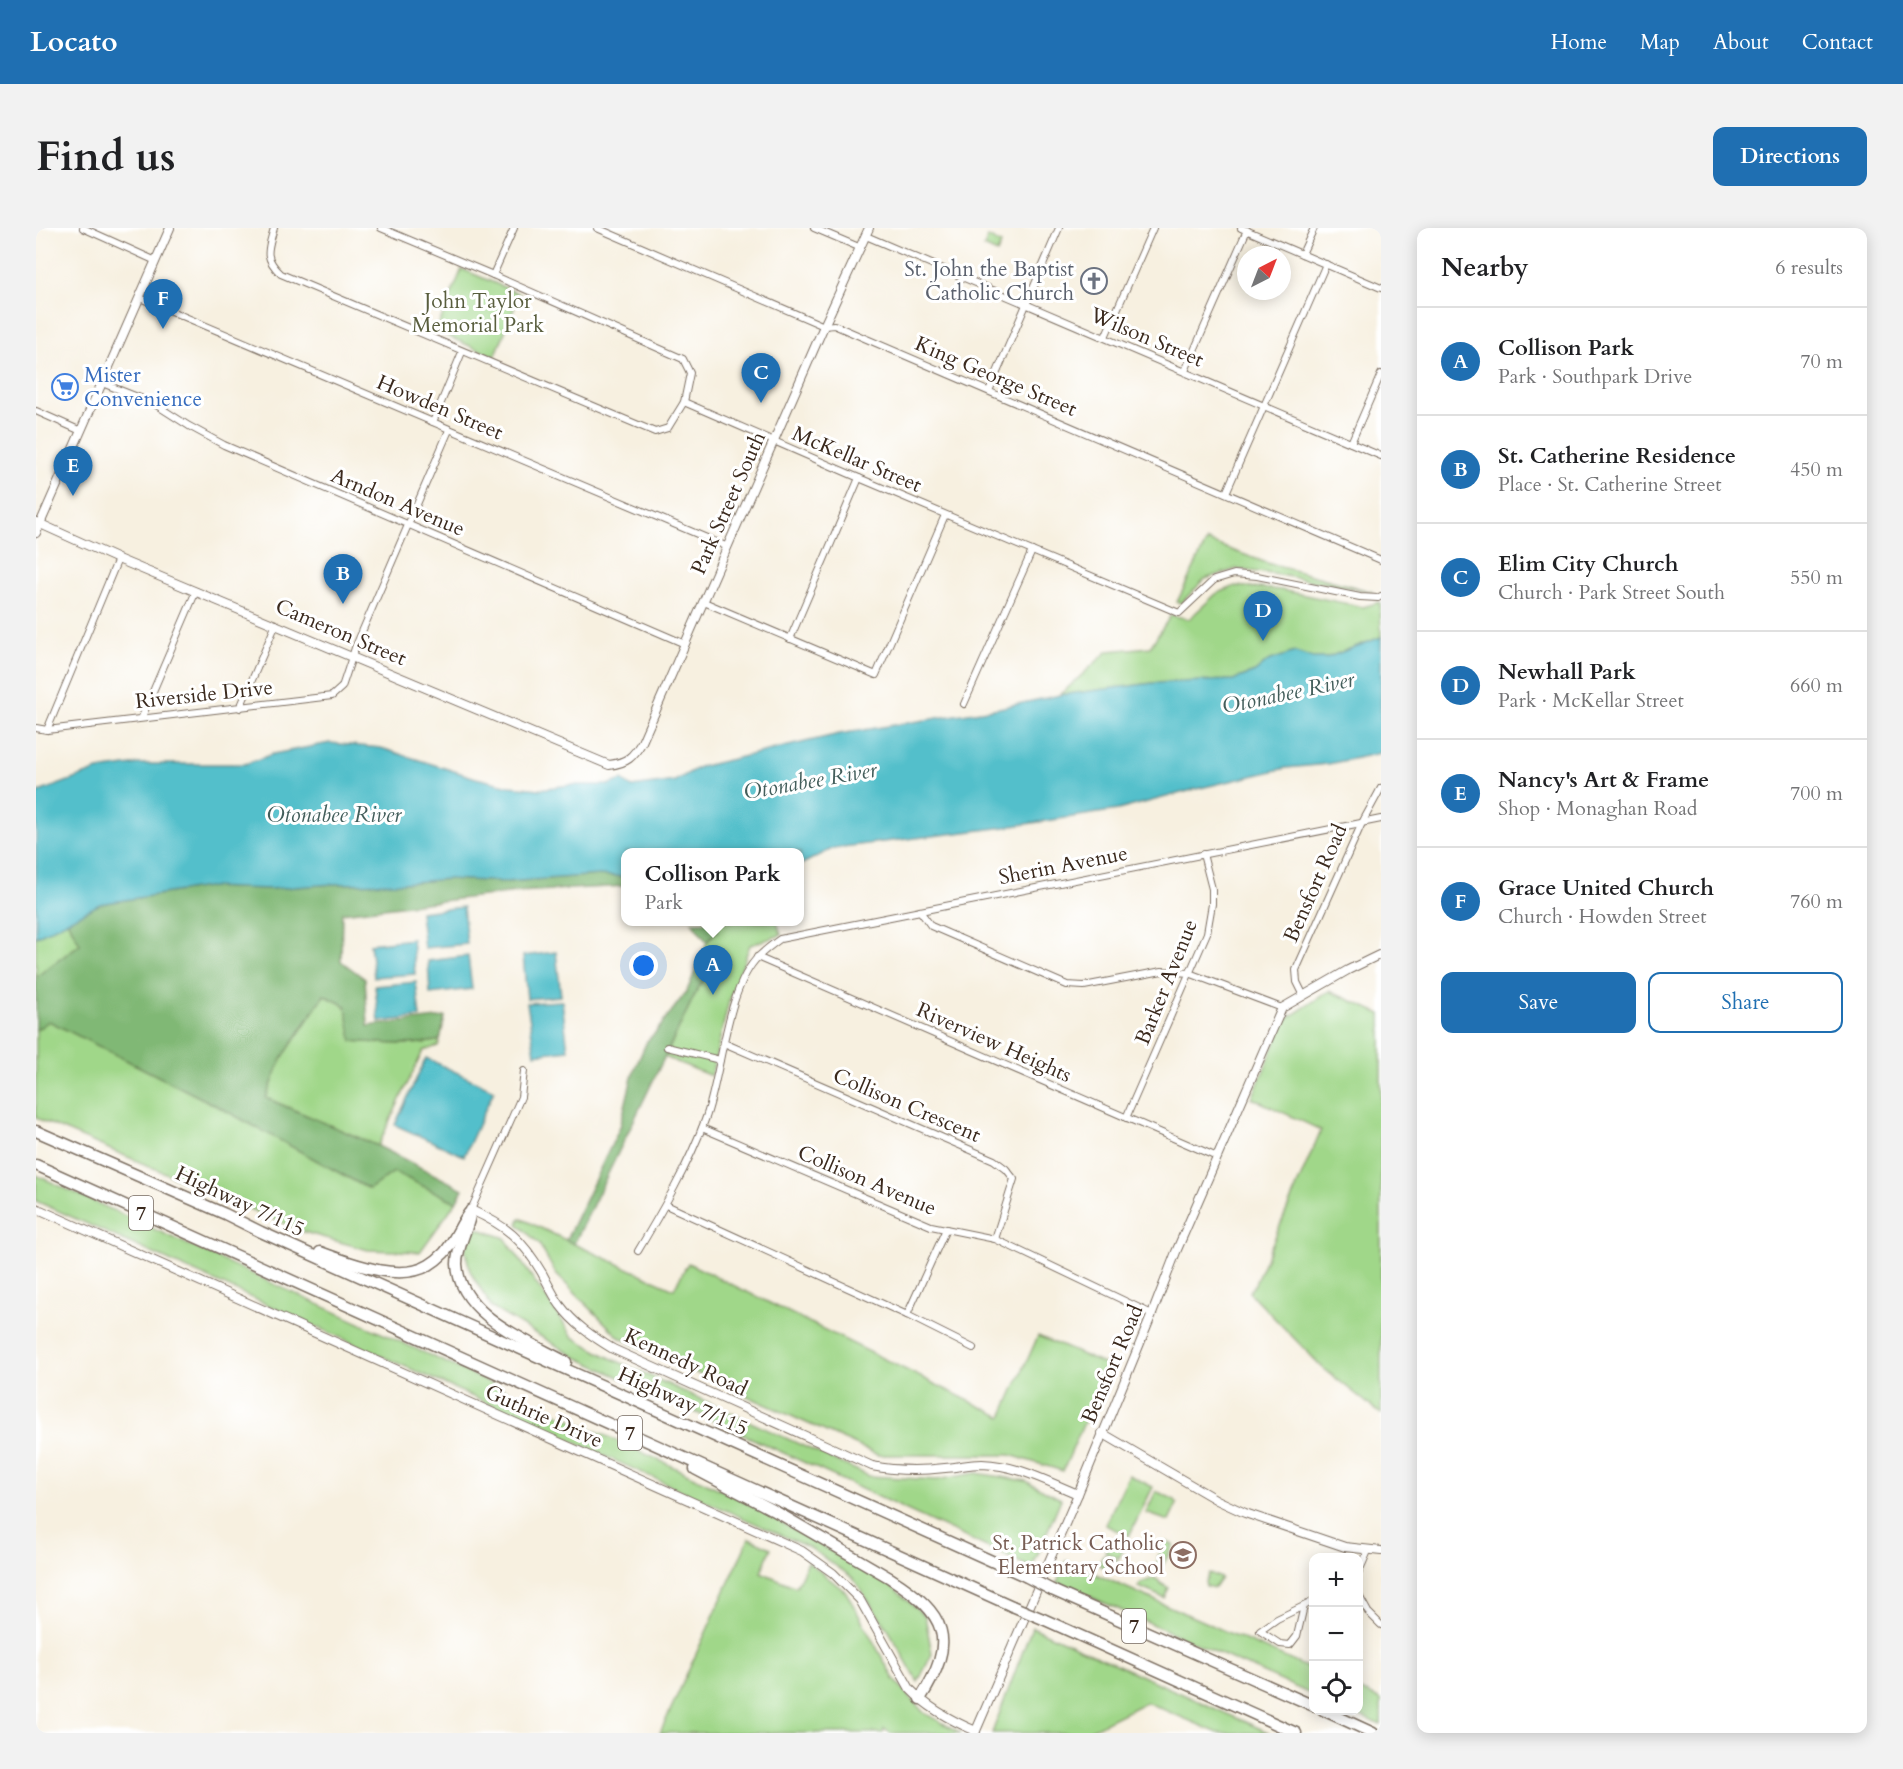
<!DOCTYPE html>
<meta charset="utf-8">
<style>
body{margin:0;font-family:Cardo,serif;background:#f2f2f2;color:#202124}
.controls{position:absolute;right:18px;bottom:18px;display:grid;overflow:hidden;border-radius:12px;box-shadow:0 3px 15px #0003}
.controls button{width:54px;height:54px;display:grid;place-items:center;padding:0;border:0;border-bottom:2px solid #e0e0e0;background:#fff;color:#202124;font:30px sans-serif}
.compass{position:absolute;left:1201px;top:18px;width:54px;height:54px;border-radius:50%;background:#fff;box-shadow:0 3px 15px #0003;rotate:42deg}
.you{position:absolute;left:608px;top:738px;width:21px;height:21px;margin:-15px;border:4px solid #fff;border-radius:50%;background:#1a73e8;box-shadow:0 0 0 9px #1a73e833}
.badge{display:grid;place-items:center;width:39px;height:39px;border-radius:50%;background:#1f6fb2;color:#fff;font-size:20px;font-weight:700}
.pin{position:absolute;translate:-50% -50px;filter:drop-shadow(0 2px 3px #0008)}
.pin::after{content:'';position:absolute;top:32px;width:21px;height:18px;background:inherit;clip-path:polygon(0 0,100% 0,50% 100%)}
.popup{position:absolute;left:585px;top:620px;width:183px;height:78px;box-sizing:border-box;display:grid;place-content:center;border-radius:12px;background:#fff;filter:drop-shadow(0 2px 4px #0005);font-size:20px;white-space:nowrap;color:#757577}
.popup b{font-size:22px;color:#202124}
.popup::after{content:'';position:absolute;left:50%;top:100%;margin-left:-12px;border:12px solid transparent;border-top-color:#fff}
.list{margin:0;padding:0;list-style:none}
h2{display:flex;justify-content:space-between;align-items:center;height:78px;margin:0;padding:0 24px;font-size:26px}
h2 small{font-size:20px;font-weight:400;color:#757577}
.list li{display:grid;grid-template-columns:39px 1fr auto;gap:18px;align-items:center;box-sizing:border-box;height:108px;padding:0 24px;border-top:2px solid #e0e0e0}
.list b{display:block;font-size:22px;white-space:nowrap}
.list p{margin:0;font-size:20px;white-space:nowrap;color:#757577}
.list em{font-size:20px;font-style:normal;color:#757577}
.actions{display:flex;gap:12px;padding:18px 24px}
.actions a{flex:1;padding:14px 0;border:2px solid #1f6fb2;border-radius:12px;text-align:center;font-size:21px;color:#1f6fb2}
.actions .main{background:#1f6fb2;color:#fff}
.icon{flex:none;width:33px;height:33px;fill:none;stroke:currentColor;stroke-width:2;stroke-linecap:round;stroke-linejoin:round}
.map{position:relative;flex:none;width:1345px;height:1505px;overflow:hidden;border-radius:12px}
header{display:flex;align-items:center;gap:36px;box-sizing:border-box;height:84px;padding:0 30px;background:#1f6fb2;color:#fff}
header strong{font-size:28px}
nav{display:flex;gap:33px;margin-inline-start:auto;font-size:21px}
.intro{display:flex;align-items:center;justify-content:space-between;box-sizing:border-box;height:144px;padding:0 36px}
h1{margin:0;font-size:42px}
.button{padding:15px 27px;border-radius:12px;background:#1f6fb2;color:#fff;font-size:21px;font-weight:700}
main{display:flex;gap:36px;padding:0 36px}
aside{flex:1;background:#fff;border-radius:12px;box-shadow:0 3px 15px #0003}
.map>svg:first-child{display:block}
.green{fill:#a0d789;stroke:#6e8054;stroke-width:1.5}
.forest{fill:#80b875;stroke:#5e714a;stroke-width:1.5}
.water{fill:#52bfcb;stroke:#467474;stroke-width:1.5}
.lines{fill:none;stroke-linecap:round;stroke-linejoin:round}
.minor-casing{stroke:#7d6f62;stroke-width:8}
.tertiary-casing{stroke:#7d6f62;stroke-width:10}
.secondary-casing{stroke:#7d6f62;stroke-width:10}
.motorway-casing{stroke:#7d6f62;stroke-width:13}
.minor{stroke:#fff;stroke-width:6}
.tertiary{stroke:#fff;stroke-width:8}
.secondary{stroke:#fff;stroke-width:8}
.motorway{stroke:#fff;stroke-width:10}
.motorway-bridge-casing{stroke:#7d6f62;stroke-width:13;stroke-linecap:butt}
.motorway-bridge{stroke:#fff;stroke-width:10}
.labels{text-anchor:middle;stroke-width:6;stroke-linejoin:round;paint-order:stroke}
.shield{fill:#fff;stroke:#766a62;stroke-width:1.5}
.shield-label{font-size:20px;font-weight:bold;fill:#3b2a1e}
.worship-label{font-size:21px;fill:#5b616d;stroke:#fff;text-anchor:end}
.park-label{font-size:21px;fill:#595e3e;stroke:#fff}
.street-label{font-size:21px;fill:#3b2a1e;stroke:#fff}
.shop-label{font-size:21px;fill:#366cbe;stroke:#fff;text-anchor:start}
.education-label{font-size:21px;fill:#785e54;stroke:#fff;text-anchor:end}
.water-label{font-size:22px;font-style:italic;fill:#435e5b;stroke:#fff}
</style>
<header>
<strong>Locato</strong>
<nav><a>Home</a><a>Map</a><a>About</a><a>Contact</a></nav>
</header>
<div class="intro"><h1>Find us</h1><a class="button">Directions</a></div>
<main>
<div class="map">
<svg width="1345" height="1505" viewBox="0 0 1345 1505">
<rect width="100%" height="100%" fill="#fff"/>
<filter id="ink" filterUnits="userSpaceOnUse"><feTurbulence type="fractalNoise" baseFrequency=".0167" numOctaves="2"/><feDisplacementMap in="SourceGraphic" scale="12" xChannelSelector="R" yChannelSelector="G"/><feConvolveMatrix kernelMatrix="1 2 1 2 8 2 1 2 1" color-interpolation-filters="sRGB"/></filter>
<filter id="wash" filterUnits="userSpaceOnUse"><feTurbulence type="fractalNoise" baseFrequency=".008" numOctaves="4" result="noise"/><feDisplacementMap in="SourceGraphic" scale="24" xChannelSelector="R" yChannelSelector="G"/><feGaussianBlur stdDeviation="1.35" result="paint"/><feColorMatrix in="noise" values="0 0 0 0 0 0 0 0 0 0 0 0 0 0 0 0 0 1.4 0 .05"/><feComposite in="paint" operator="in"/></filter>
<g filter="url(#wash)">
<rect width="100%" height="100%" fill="#f7f0e0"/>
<g class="green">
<path d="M952 9 965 16 961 25 948 19Z"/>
<path d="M426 41 484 66 459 129 400 103Z"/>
<path d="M1171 313 1231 335 1337 364 1250 348 1200 341 1169 351 1145 375 1141 374Z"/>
<path d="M1199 358 1245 362 1327 379 1344 374 1345 409 1290 430H1277L1259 424 1232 433 1219 444 1197 452 1117 455 1024 467 1072 423 1114 419 1135 387 1153 391 1180 366Z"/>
<path d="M31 692 44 716 0 749V709Z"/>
<path d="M681 694H741L745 707 714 717 693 773 675 848 629 829 662 760 675 740 663 734 671 714 681 703Z"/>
<path d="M1293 763 1345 786V1186L1287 1140 1213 1064 1219 1056 1285 902 1216 870 1249 792Z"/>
<path d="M288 767 310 778 317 813C346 815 375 819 404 812L402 818 387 823 342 918 230 870 245 832Z"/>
<path d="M13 793 185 880 333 961 358 944 420 974 384 1024 332 1022 268 1004 0 890V802Z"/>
<path d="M0 947 625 1233 704 1271 854 1357 889 1388 896 1426 882 1454 853 1403 817 1350 774 1320 0 973Z"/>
<path d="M484 990 538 1016 638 1061 652 1035 966 1189 1002 1108 1079 1141 1068 1149 1027 1243 974 1227H842L764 1192 584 1110 520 1046 503 1016 482 996Z"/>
<path d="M440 1000 469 1010 537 1109 568 1127 833 1248 901 1252 940 1245 990 1253 1025 1271 996 1340 540 1129 456 1080 434 1043 429 1021Z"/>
<path d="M1093 1247 1117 1259 1093 1308 1069 1297Z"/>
<path d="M1120 1263 1139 1272 1141 1276 1133 1293 1110 1285Z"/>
<path d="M713 1310 735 1320 725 1344 760 1359 772 1334 810 1364 858 1451 888 1485 925 1505H855L848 1501 847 1505H624Z"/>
<path d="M1130 1313 1137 1316V1318L1122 1346 1116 1347 1123 1330 1122 1329Z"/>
<path d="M1073 1314 1088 1320 1083 1330 1069 1324Z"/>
<path d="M1067 1327 1082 1333 1078 1343 1063 1337Z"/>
<path d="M1030 1333 1277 1442V1467L1021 1354Z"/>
<path d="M1173 1345 1185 1350 1178 1360 1170 1358 1169 1354Z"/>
<path d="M1118 1350 1122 1352 1124 1355 1133 1360 1128 1370 1103 1359 1105 1355Z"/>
<path d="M996 1399 1234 1505H1182L1110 1474 1048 1505H956Z"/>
<path d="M1323 1462 1345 1472V1497L1313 1483 1322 1482Z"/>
</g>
<g class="forest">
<path d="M563 647 590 649V658L481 664 306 685 305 733 329 751 332 798 409 789 404 812C375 819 345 815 316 813L310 778 288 767 245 832 230 870 342 918 427 961 420 974 358 944 333 961 185 880 13 793 0 802V749L44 716 31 692 64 676 170 659 235 661 297 656 367 655 412 651 469 654Z"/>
<path d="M656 694H681V703L671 714Z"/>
<path d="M663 734 676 740 662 760 538 1016 530 1012 584 899 597 845 611 813 620 804 651 763Z"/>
</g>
<g class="water">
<path d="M1345 409V525L1292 536 1250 540 1160 561 1082 582 970 599 798 620 764 637V624H590V649L563 647 469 654 412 651 367 655 297 656 235 661 170 659 64 676 0 709V565L62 542 103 536H209L237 526 294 515 345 520 440 550 474 558 504 561 534 557H572L586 552 596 559 639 553 663 539 803 506 963 480 1024 467 1117 455 1197 452 1219 444 1232 433 1259 424 1277 430H1290Z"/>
<path d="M427 679 431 716 388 720 384 684Z"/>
<path d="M376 711 379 746 338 749 334 716Z"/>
<path d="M520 724 525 768 491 771 487 728Z"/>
<path d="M432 728 436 761 394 766 392 733Z"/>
<path d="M380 754 384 789 343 794 339 758Z"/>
<path d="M526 773 532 822 499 826 491 775Z"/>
<path d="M390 830 458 862 428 928 359 897Z"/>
</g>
</g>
<g filter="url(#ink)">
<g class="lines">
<defs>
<g id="minor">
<path d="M47 0 120 33"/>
<path d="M238 0C232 22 227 29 245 46L619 204 632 200 648 174 654 145 647 131 457 47 345 0"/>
<path d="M561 0 788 98 798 97 1345 332"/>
<path d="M778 0 825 20"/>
<path d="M1205 0 1345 60"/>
<path d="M830 8 1345 228"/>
<path d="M1266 26 1278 0"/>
<path d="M457 47 478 0"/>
<path d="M104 70 692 319"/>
<path d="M1069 109 1117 0"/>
<path d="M1149 143 1211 2"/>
<path d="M66 155 117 175 153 198 188 217 649 416"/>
<path d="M953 163 1023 0"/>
<path d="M648 174 823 250 1143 385 1178 352 1198 346 1221 348 1324 369 1342 370 1345 368"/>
<path d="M0 183 45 203"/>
<path d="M397 194 426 124"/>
<path d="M1315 215 1345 146"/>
<path d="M1190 265 1290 36"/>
<path d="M668 374 840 447 909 287"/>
<path d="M754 411 823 250"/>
<path d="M928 476 996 323"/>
<path d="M204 480 240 396"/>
<path d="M106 489 160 363"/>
<path d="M0 500 11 502 296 468 306 459 319 420 413 202"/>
<path d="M11 502 82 331"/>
<path d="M884 683 895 698 1031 757 1048 758 1126 743 1153 745 1246 780"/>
<path d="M721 729 1181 929"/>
<path d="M1268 768 1261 754 1260 742 1326 595 1345 560"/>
<path d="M688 815 958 932 970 941 978 951 959 1011"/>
<path d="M631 819 684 832"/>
<path d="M1090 890 1171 705 1176 676V661L1167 626"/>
<path d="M666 900 895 998 959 1011 1116 1086"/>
<path d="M630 977 871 1087 937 1120"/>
<path d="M435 982 485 869 488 843"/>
<path d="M602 1023C627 981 652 938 669 892 686 848 689 761 723 728 729 722 737 716 744 711L1345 591"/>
<path d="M871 1087 910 1001"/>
<path d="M1322 1346 1332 1323"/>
<path d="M1322 1366 1332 1384 1345 1397"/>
<path d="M1268 1378 1261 1408 1254 1417 1244 1416 1224 1403 1241 1391 1278 1373"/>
</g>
<g id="tertiary">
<path d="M0 294 82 331 573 537C591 535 597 529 606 514L788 98 833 0"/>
<path d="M0 305 134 0"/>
<path d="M0 980 766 1323 797 1345 824 1372 874 1461C892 1480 916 1493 940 1503"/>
<path d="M435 982C471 998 486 1011 506 1045 512 1056 517 1067 524 1077 538 1096 557 1109 577 1121L836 1238C861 1243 884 1243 909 1240 921 1239 934 1236 946 1236 981 1237 1010 1253 1042 1266L1116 1086 1140 1024 1246 780 1312 742 1345 726"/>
<path d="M1066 1205 1181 1272 1209 1285 1309 1319 1345 1323"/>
</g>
<path id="secondary" d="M939 1505 1042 1266"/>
<g id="motorway">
<path d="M0 903 189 986 225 1004 989 1348"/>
<path d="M0 937 976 1378"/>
<path d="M435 982C433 1001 421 1017 421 1036 423 1087 492 1113 530 1134"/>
<path d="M284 1024C315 1035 363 1055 393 1037 398 1034 404 1029 408 1025 418 1014 424 997 433 985"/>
<path d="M659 1241 737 1282 854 1350C911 1386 922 1412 884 1471"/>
<path d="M1016 1362 1278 1478"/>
<path d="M1007 1391 1260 1505"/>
<path d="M1287 1482 1337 1505"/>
</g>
</defs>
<use href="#minor" class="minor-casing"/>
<use href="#tertiary" class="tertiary-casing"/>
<use href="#secondary" class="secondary-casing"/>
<use href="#motorway" class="motorway-casing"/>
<use href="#minor" class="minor"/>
<use href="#tertiary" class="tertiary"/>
<use href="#secondary" class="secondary"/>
<use href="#motorway" class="motorway"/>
<defs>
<g id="motorway-bridge">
<path d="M989 1348 1016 1362"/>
<path d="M976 1378 1007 1391"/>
</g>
</defs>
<use href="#motorway-bridge" class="motorway-bridge-casing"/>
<use href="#motorway-bridge" class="motorway-bridge"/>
</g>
</g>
<defs>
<symbol id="church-ring" viewBox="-11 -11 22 22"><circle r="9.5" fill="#fff" stroke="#6b7280" stroke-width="1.5"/><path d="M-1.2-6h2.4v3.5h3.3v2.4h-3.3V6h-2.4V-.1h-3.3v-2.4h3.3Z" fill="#6b7280"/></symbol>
<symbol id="supermarket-ring" viewBox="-11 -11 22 22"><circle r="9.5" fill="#fff" stroke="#3f7fe0" stroke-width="1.5"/><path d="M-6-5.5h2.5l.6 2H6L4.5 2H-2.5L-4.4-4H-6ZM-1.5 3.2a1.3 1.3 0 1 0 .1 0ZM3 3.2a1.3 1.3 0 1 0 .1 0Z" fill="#3f7fe0"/></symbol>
<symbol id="school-ring" viewBox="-11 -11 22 22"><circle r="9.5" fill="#fff" stroke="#8d6e63" stroke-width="1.5"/><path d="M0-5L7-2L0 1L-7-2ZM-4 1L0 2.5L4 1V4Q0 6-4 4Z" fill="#8d6e63"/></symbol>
</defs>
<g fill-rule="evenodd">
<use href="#church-ring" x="1043" y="38" width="30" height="30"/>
<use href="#supermarket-ring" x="14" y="144" width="30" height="30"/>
<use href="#school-ring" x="1132" y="1312" width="30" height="30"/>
</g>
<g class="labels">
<g class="shield">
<rect x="93" y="968" width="24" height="34" rx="4.5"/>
<rect x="582" y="1188" width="24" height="34" rx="4.5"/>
<rect x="1086" y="1381" width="24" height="34" rx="4.5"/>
</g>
<g class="shield-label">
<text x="105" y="992">7</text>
<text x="594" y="1212">7</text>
<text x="1098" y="1405">7</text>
</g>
<g class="worship-label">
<text x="1038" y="48">St. John the Baptist<tspan x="1038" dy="24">Catholic Church</tspan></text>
</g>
<g class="park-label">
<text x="442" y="80">John Taylor<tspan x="442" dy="24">Memorial Park</tspan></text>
</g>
<g class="street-label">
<text transform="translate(1111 109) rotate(23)" y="7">Wilson Street</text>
<text transform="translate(960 148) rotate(23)" y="7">King George Street</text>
<text transform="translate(404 179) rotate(23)" y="7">Howden Street</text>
<text transform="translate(821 231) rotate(23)" y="7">McKellar Street</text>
<text transform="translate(362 274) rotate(23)" y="7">Arndon Avenue</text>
<text transform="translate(692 275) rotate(-66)" y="7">Park Street South</text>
<text transform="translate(305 404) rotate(23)" y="7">Cameron Street</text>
<text transform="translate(168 466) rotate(-6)" y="7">Riverside Drive</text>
<text transform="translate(1027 637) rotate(-11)" y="7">Sherin Avenue</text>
<text transform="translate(1279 655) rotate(-66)" y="7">Bensfort Road</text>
<text transform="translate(1130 754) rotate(-68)" y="7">Barker Avenue</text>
<text transform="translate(958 814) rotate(24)" y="7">Riverview Heights</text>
<text transform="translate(871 877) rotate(23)" y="7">Collison Crescent</text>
<text transform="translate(831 952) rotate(23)" y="7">Collison Avenue</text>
<text transform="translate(204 973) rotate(25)" y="7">Highway 7/115</text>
<text transform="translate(650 1134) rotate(25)" y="7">Kennedy Road</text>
<text transform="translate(1076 1136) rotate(-67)" y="7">Bensfort Road</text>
<text transform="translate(647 1173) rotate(24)" y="7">Highway 7/115</text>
<text transform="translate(508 1188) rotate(24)" y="7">Guthrie Drive</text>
</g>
<g class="shop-label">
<text x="48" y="154">Mister<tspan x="48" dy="24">Convenience</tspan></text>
</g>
<g class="education-label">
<text x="1128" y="1322">St. Patrick Catholic<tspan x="1128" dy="24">Elementary School</tspan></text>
</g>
<g class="water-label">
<text transform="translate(1252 464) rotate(-12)" y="8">Otonabee River</text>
<text transform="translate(774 552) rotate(-10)" y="8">Otonabee River</text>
<text x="298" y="594">Otonabee River</text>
</g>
</g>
</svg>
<div class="controls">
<button>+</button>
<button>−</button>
<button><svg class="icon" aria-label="locate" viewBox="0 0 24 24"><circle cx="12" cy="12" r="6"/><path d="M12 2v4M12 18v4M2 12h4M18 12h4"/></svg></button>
</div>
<svg class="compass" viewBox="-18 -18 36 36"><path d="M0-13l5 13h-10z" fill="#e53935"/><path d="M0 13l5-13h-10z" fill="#757577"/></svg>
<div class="you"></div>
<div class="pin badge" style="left:677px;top:767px">A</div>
<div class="popup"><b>Collison Park</b>Park</div>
<div class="pin badge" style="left:307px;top:376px">B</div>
<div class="pin badge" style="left:725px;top:175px">C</div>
<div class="pin badge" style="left:1227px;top:413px">D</div>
<div class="pin badge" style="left:37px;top:268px">E</div>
<div class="pin badge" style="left:127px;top:101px">F</div>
</div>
<aside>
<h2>Nearby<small>6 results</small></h2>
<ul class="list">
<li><span class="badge">A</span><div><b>Collison Park</b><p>Park · Southpark Drive</p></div><em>70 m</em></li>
<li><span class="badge">B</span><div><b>St. Catherine Residence</b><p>Place · St. Catherine Street</p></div><em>450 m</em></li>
<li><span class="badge">C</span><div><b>Elim City Church</b><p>Church · Park Street South</p></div><em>550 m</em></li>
<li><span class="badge">D</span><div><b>Newhall Park</b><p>Park · McKellar Street</p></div><em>660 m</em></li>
<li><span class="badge">E</span><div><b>Nancy's Art &amp; Frame</b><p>Shop · Monaghan Road</p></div><em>700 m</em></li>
<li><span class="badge">F</span><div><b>Grace United Church</b><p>Church · Howden Street</p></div><em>760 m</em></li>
</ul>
<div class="actions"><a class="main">Save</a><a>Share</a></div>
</aside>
</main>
